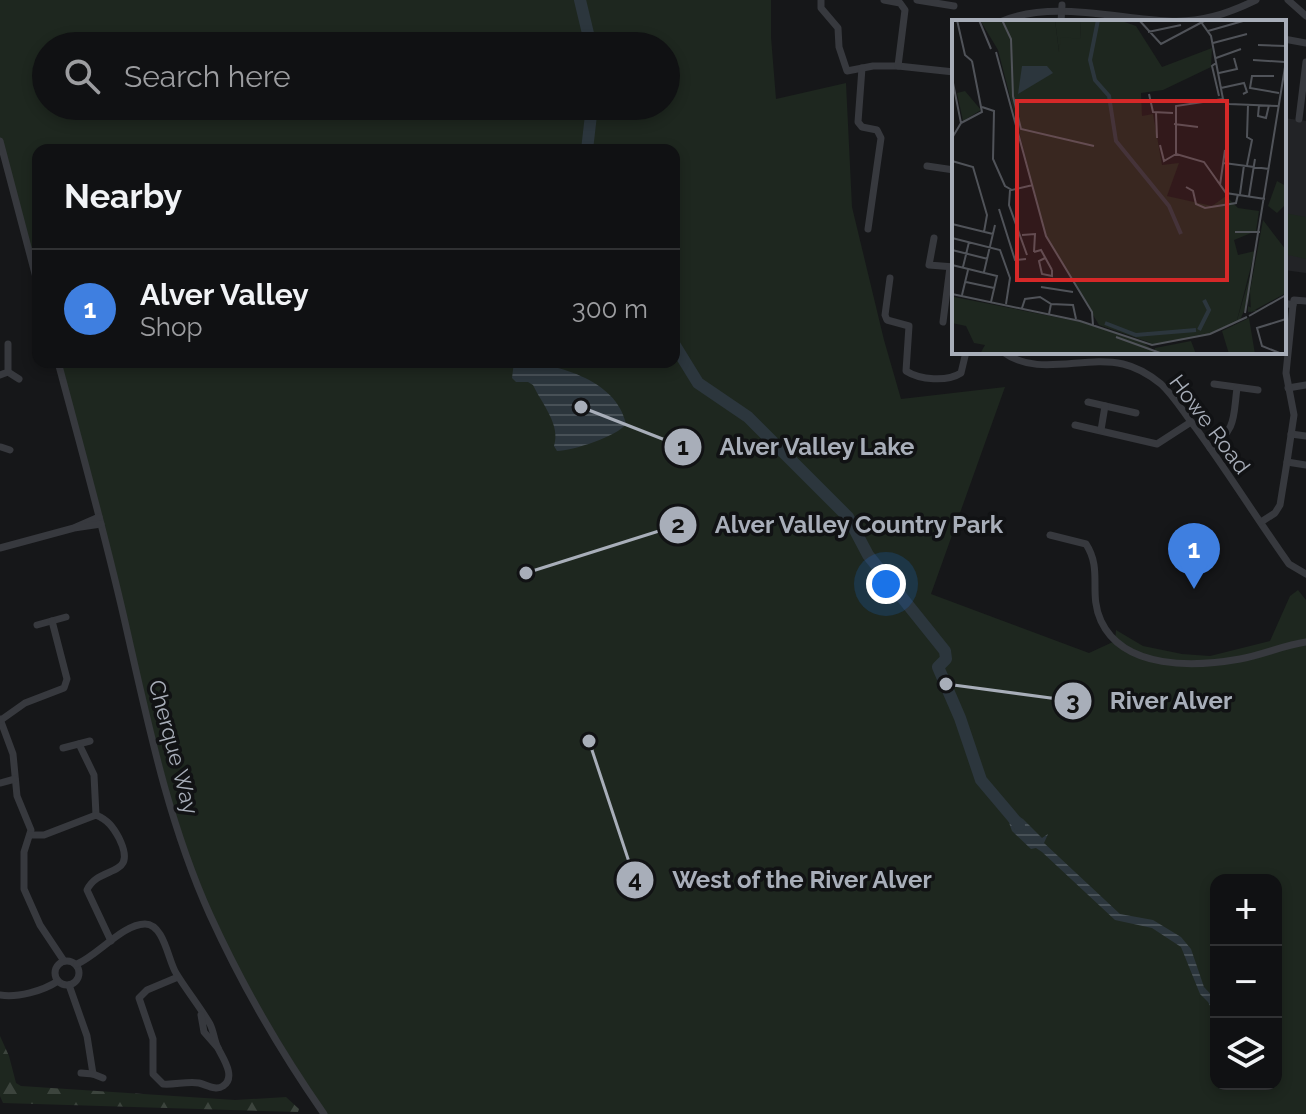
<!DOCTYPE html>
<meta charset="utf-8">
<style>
body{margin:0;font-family:Raleway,sans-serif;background:#191a1c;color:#f1f3f6}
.controls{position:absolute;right:24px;bottom:24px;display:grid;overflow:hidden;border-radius:16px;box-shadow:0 4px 12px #0003}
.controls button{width:72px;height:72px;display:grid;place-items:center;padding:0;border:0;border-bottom:2px solid #303133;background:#101113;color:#f1f3f6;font:40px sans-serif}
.you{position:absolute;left:886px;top:584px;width:28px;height:28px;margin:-20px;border:6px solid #fff;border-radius:50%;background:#1a73e8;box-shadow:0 0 0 12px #1a73e833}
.badge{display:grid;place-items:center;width:52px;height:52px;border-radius:50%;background:#b45309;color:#fff;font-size:26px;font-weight:700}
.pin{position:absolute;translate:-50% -66px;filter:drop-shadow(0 2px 4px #0008)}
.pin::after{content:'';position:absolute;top:42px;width:28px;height:24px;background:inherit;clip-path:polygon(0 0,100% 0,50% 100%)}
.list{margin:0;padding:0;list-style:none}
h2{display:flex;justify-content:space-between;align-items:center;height:104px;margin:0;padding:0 32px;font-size:34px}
h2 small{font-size:26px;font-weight:400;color:#9c9da0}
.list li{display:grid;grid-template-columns:52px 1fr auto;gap:24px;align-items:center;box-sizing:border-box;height:120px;padding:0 32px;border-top:2px solid #303133}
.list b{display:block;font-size:30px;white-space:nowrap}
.list p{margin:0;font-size:26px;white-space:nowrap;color:#9c9da0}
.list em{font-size:26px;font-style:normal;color:#9c9da0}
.icon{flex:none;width:44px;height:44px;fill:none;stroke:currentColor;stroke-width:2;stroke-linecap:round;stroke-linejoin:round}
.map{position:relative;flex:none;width:1306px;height:1114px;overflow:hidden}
.search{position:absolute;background:#101113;box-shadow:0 4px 12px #0003;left:32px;top:32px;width:648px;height:88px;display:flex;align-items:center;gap:20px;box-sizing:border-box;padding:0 28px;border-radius:44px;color:#9c9da0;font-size:30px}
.panel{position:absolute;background:#101113;box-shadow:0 4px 12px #0003;left:32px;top:144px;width:648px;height:224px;border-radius:16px}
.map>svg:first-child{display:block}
.built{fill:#222326}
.forest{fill:url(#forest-firs)}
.green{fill:#1e271f;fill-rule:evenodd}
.water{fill:url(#water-rules)}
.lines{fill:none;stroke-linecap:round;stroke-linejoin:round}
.river{stroke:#2c363d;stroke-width:12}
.minor{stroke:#37393e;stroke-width:7}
.labels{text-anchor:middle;stroke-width:7;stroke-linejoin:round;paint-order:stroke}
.street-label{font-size:22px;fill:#a8aeb9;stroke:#111214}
.inset-river{fill:none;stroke:#2c363d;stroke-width:4}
.inset-road{fill:none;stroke:#505359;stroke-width:2}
.view{fill:#d62828;fill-opacity:0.15;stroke:#d62828;stroke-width:4}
.inset-edge{fill:none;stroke:#a8aeb9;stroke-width:4}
.leader{fill:none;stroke:#a8aeb9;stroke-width:3}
.callout-dot{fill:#a8aeb9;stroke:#111214;stroke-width:3}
.mark-label{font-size:24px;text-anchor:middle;font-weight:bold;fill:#111}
.callout-label{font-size:24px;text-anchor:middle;font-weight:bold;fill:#a8aeb9;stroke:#111214;stroke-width:7;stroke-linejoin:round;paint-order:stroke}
</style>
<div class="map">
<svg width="1306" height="1114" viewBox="0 0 1306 1114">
<defs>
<pattern id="forest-firs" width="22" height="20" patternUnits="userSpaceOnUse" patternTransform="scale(2)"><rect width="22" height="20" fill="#1e271f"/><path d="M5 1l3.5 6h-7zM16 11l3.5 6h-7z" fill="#3c443d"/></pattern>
<pattern id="water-rules" width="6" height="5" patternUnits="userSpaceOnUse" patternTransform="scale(2)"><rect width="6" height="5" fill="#2c363d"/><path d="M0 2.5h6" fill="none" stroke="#485157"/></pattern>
</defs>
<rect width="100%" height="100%" fill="#161719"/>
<path class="built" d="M1284 118 1306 121V273L1284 270Z"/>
<path class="forest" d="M0 1036 9 1056 16 1083 21 1086 235 1100 286 1097 299 1109 298 1112 3 1103 0 1096Z"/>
<g class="green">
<path d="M0 0H771V37L776 99 846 83 852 207 884 340 901 399 1005 387 931 594 1089 653 1115 641 1116 630 1143 646 1182 654 1210 656 1270 641 1290 596 1298 590 1306 600V1114H325L232 962 182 843 58 362H674V150H38V285L0 141ZM46 46H666V106H46ZM1216 880H1276V1084H1216Z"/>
<path d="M1284 213 1306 217V259L1284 254Z"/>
</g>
<g class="water">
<path d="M514 362C553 362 617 379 626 424 618 436 572 451 557 451L554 446C561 425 542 404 533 385L528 382H516L512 378Z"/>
<path d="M1010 811 1023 819 1042 838 1048 834 1044 843 1120 914 1153 920 1181 937 1191 949 1204 987 1216 1000V1017L1208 1002 1200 994 1181 947 1152 928 1115 920 1042 852 1036 848 1031 849 1012 831 1007 817Z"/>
</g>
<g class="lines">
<g class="river">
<path d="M580 0 591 46"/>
<path d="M587 150 592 106"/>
<path d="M674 344 698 383 748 417 848 517 868 555 945 651 946 659 938 667 960 718 981 780 1019 825"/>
</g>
<g class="minor">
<path d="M821 0V8L838 28 839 47 847 71 873 66H898L954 72"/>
<path d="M884 0 900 3 905 10 898 66"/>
<path d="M917 0 954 6"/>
<path d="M1288 0 1306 16"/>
<path d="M1000 22C1050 0 1113 18 1168 21 1200 23 1227 14 1256 0"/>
<path d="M1061 22 1062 5"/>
<path d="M1284 39 1306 43"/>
<path d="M862 68 858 122 862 127 877 130 881 138 868 229"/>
<path d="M1299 119 1306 62"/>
<path d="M0 141 38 285"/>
<path d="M927 166 954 170"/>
<path d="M934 238 929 265 954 267"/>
<path d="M890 278 885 315 887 320 909 326 906 371C920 380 947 382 961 373L966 352"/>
<path d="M1284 303 1293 305 1294 300 1306 301"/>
<path d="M943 322 950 267"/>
<path d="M1003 352C1038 378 1083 355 1123 364 1136 367 1150 375 1161 384 1174 396 1184 413 1195 427 1228 472 1257 519 1289 564L1306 574"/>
<path d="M58 362C82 452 107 541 127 631 149 728 169 824 210 915 242 985 280 1051 324 1114"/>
<path d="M8 372 19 379"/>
<path d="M0 375 8 372V344"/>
<path d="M1214 384 1258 390"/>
<path d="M1288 388 1306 385"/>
<path d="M1088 402 1136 413"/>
<path d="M1075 425 1157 444 1191 422"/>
<path d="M1101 430 1105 406"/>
<path d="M1291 434 1306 436"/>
<path d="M1 447 10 450"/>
<path d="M1210 448C1237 429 1233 418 1237 388"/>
<path d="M1287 462 1306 465"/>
<path d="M1261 522 1275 513 1280 505 1287 462 1294 415 1286 373 1293 305"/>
<path d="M76 527 99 517"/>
<path d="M1050 535 1086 544C1103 570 1088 593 1101 621 1124 670 1195 667 1240 659 1263 655 1284 645 1306 642"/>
<path d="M0 548 74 528 101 524"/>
<path d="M37 625 66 617"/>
<path d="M0 719 13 754 17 796 31 830 24 852V889L40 925 64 961"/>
<path d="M1 720 25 703 64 688 67 679 52 621"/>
<path d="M79 744 94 775 96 815"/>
<path d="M63 748 90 741"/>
<path d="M0 783 15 779"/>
<path d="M30 835H44L96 815C108 820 113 827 119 838 139 879 99 864 87 890L111 941"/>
<circle cx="67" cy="973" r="12"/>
<path d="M77 964C98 955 123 924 145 924 164 924 168 960 176 973 187 991 200 1007 210 1024 214 1032 214 1040 218 1048 222 1057 237 1077 223 1086 216 1091 207 1085 199 1083 187 1081 175 1085 163 1084L153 1074V1039L139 998 147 990 178 977"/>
<path d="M69 985 87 1036 93 1074"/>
<path d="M0 995C17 998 43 991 58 981"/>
<path d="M201 1015 204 1032 218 1048"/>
<path d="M81 1073 93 1074 103 1078"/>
</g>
</g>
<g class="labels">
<g class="street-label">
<text transform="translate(1210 424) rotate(53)" y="8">Howe Road</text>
<text transform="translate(174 747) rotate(75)" y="8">Cherque Way</text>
</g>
</g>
<g transform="translate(952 20)">
<rect width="334" height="334" fill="#161719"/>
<path d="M103 0H129L128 20 107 32ZM302 242 296 286 306 291 296 292V270L293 289 288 300 257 314 205 324H193L207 334H28L33 325 22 323 14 306 0 303 2 277 129 302 194 323 248 315 285 300Z" fill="#1e271f"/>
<path d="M325 161 334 166V202L333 185 325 193 316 186Z" fill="#1e271f"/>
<path d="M28 0H103L107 32 109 17 128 19 129 0H167L184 6 210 47 260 28 259 47 211 70 189 73 190 96 201 94 210 145 227 143 215 176 260 186 274 176 286 188 307 191 304 211 282 220 286 235 303 231 285 300 257 313 202 324 147 305 94 216 46 30ZM13 71 29 90 11 101 5 73ZM311 200 334 230V273L299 292 298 271ZM297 298 303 334H277L270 311ZM239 321 244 334 202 332 203 328Z" fill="#1e271f"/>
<path d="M70 46H95L101 53 66 74Z" fill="#2c363d"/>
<path class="inset-river" d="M146 0 138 40 143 60 157 76 164 121 217 186 229 214M153 303 184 315 244 310M247 310 257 290 252 280"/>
<path class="inset-road" d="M5 0 13 35 20 41M27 0 39 29M50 0 59 19 61 76 69 109 142 126M187 0 209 24 254 0M249 2 259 16 271 79M256 11 291 1M196 12 229 5M261 23 295 14M306 25 334 26M44 32 94 216 140 292 141 305M264 38 289 29M301 40 333 42M264 43 260 46 267 76M267 53 285 49 282 38M322 56H300L298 68 327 73M0 58 9 103 0 118M269 68 292 63 295 72 291 74M197 74 201 92 221 93M271 79 224 86V134L252 142 274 173 313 179M271 79 277 84 326 86M307 85 306 96 314 98 317 85M30 87 42 91 41 139 53 166 60 170 81 165M204 92 205 118M9 103 30 92 20 41M222 104 246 107M208 125 212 141 224 134M0 141 21 147 35 195 32 212M272 143 317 149M295 145 300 120 295 117 296 85M268 165 273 130M234 167 241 171 244 184 253 188 284 183 286 174M58 170 57 185 75 235M288 174 292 145M297 176 303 139M47 189 63 240 74 239M0 204 41 214M283 212H308M70 215 83 214 82 232M0 218 48 230 58 258 54 284M0 230 36 239M82 232 89 230 100 250M93 238 87 241 90 254 100 256V250M0 245 45 256 39 282M11 247 17 222M32 252 43 205M14 262 42 268M89 267 121 272M0 274 128 301 200 325 258 314 295 297M10 275 16 250M99 284 121 285 124 299M70 288 73 279 88 277 99 284 97 294M293 293 334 41M297 296 334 275M164 317 211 334M330 334 310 326 305 308 334 299"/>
<path class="view" d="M65 81H275V260H65Z"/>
<rect width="334" height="334" class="inset-edge"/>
</g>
<path class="leader" d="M581 407L683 447M526 573L678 525M946 684L1073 701M589 741L635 880"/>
<g class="callout-dot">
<circle cx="581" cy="407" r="8"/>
<circle cx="526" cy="573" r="8"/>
<circle cx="946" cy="684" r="8"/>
<circle cx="589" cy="741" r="8"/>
<circle cx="683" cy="447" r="20"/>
<circle cx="678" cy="525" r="20"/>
<circle cx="1073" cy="701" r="20"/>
<circle cx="635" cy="880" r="20"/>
</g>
<g class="mark-label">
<text x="683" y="455">1</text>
<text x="678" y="533">2</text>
<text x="1073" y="709">3</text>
<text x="635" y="888">4</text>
</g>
<g class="callout-label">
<text x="817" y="455">Alver Valley Lake</text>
<text x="859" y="533">Alver Valley Country Park</text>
<text x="1171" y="709">River Alver</text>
<text x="802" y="888">West of the River Alver</text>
</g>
</svg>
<div class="controls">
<button>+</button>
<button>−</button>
<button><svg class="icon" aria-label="layers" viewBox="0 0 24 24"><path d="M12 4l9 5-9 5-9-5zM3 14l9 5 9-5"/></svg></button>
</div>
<div class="you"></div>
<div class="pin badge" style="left:1194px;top:589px;background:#3f7fe0">1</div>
<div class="search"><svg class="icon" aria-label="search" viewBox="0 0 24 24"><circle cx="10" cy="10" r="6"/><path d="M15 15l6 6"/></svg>Search here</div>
<section class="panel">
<h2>Nearby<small></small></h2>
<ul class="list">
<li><span class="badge" style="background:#3f7fe0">1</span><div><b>Alver Valley</b><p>Shop</p></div><em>300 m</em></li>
</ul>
</section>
</div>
